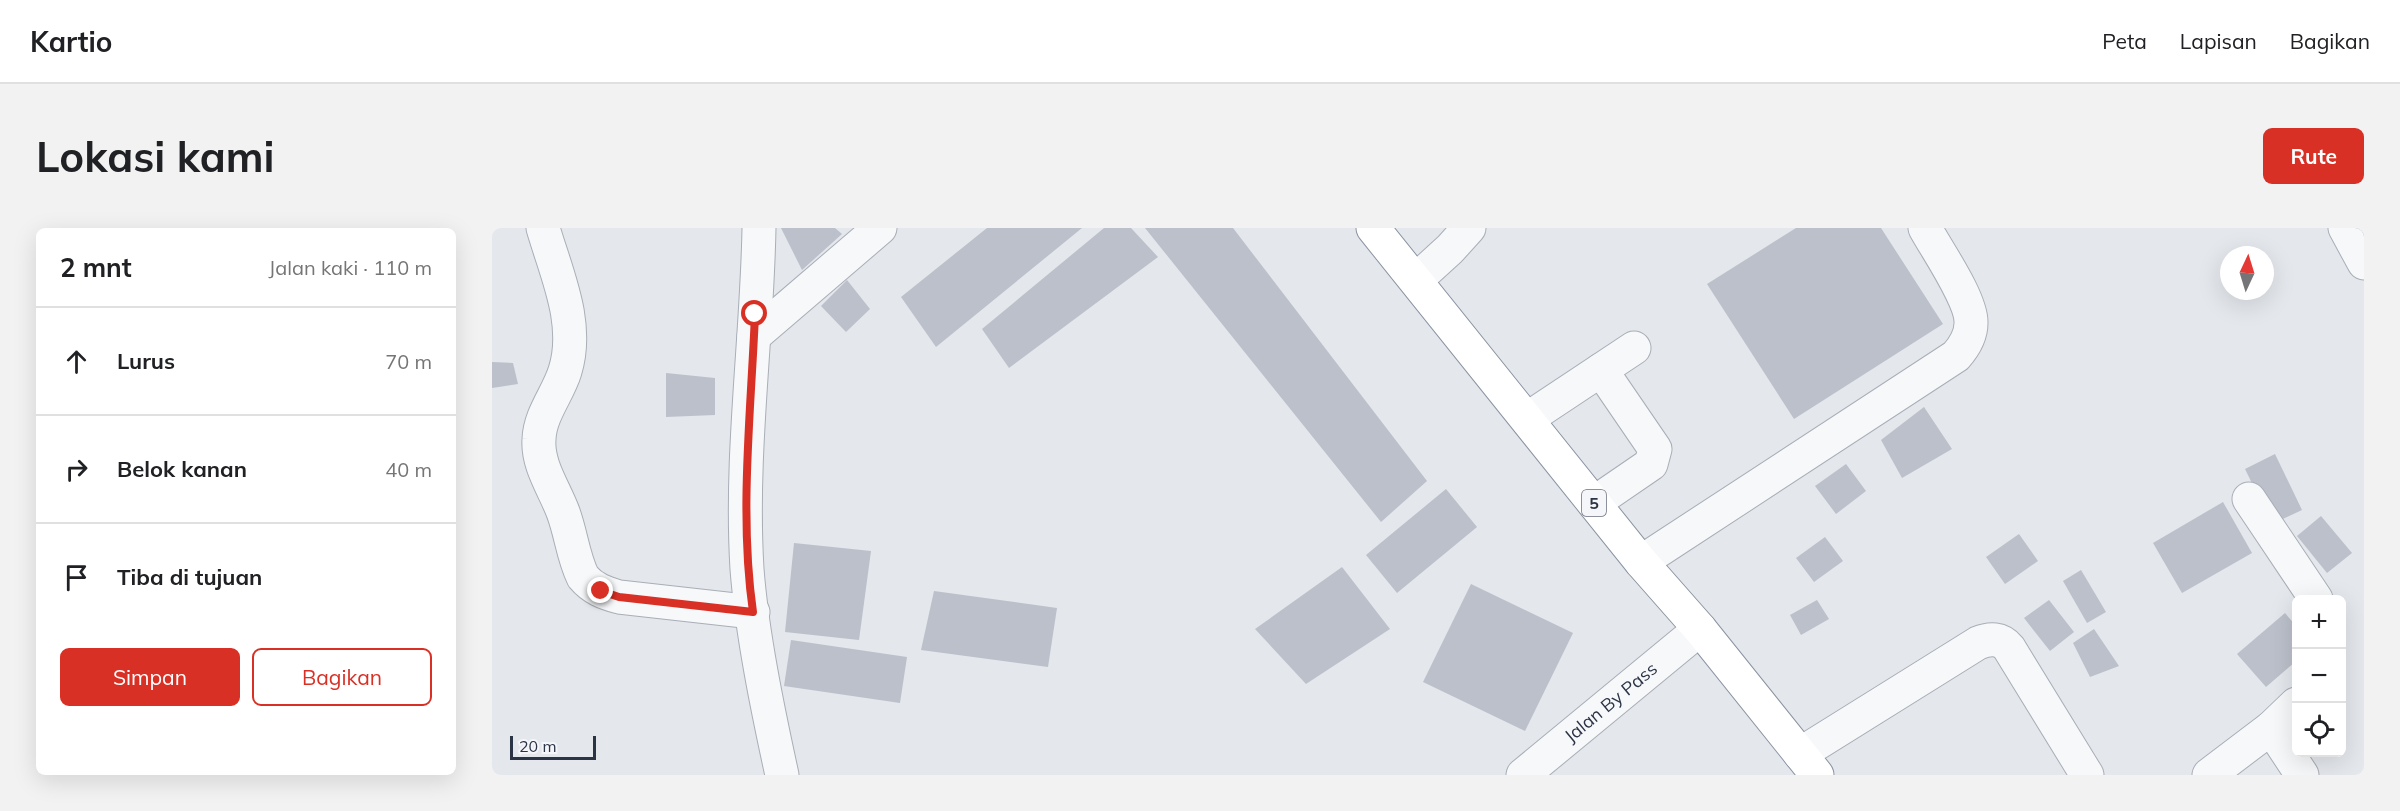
<!DOCTYPE html>
<html lang="id">
<meta charset="utf-8">
<style>
body{margin:0;font-family:Mulish,sans-serif;background:#f2f2f2;color:#202124}
.controls{position:absolute;right:18px;bottom:18px;display:grid;overflow:hidden;border-radius:9px;box-shadow:0 6px 24px #0002}
.controls button{width:54px;height:54px;display:grid;place-items:center;padding:0;border:0;border-bottom:2px solid #e0e0e0;background:#fff;color:#202124;font:30px sans-serif}
.compass{position:absolute;left:1728px;top:18px;width:54px;height:54px;border-radius:50%;background:#fff;box-shadow:0 6px 24px #0002;rotate:4deg}
.scale{position:absolute;left:18px;bottom:15px;width:86px;box-sizing:border-box;padding-left:6px;border:3px solid #2b3445;border-top:0;font-size:16px;line-height:21px;white-space:nowrap;color:#2b3445;-webkit-text-stroke:4px #f4f6f9;paint-order:stroke}
.stop{position:absolute;width:18px;height:18px;margin:-14px;border:4px solid #d93025;border-radius:50%;background:#fff}
.stop.end{background:#d93025;border-color:#fff;box-shadow:0 2px 6px #0008}
.list{margin:0;padding:0;list-style:none}
h2{display:flex;justify-content:space-between;align-items:center;height:78px;margin:0;padding:0 24px;font-size:26px}
h2 small{font-size:20px;font-weight:400;color:#757577}
.list li{display:grid;grid-template-columns:39px 1fr auto;gap:18px;align-items:center;box-sizing:border-box;height:108px;padding:0 24px;border-top:2px solid #e0e0e0}
.list b{display:block;font-size:22px;white-space:nowrap}
.list em{font-size:20px;font-style:normal;color:#757577}
.actions{display:flex;gap:12px;padding:18px 24px}
.actions a{flex:1;padding:14px 0;border:2px solid #d93025;border-radius:9px;text-align:center;font-size:21px;color:#d93025}
.actions .main{background:#d93025;color:#fff}
.icon{flex:none;width:33px;height:33px;fill:none;stroke:currentColor;stroke-width:2;stroke-linecap:round;stroke-linejoin:round}
.map{position:relative;flex:none;width:1872px;height:547px;overflow:hidden;border-radius:9px}
header{display:flex;align-items:center;gap:36px;box-sizing:border-box;height:84px;padding:0 30px;background:#fff;border-bottom:2px solid #e0e0e0}
header strong{font-size:28px}
nav{display:flex;gap:33px;margin-inline-start:auto;font-size:21px}
.intro{display:flex;align-items:center;justify-content:space-between;box-sizing:border-box;height:144px;padding:0 36px}
h1{margin:0;font-size:42px}
.button{padding:15px 27px;border-radius:9px;background:#d93025;color:#fff;font-size:21px;font-weight:700}
main{display:flex;gap:36px;padding:0 36px}
aside{flex:1;background:#fff;border-radius:9px;box-shadow:0 6px 24px #0002}
.map>svg:first-child{display:block}
.building{fill:#bbc0ca}
.lines{fill:none;stroke-linecap:round;stroke-linejoin:round}
.minor-casing{stroke:#a9aeb7;stroke-width:35}
.highway-casing{stroke:#8b94a3;stroke-width:35}
.minor{stroke:#f7f8fa;stroke-width:33}
.highway{stroke:#fff;stroke-width:33}
.route{stroke:#d93025;stroke-width:8}
.labels{text-anchor:middle;stroke-width:4.5;stroke-linejoin:round;paint-order:stroke}
.shield{fill:#f4f6f9;stroke:#676e7b;stroke-width:1.5}
.shield-label{font-size:16px;font-weight:bold;fill:#2b3445}
.street-label{font-size:18px;fill:#2b3445;stroke:#f4f6f9}
</style>
<header>
<strong>Kartio</strong>
<nav><a>Peta</a><a>Lapisan</a><a>Bagikan</a></nav>
</header>
<div class="intro"><h1>Lokasi kami</h1><a class="button">Rute</a></div>
<main>
<aside>
<h2>2 mnt<small>Jalan kaki · 110 m</small></h2>
<ul class="list">
<li><svg class="icon" aria-label="ahead" viewBox="0 0 24 24"><path d="M12 20V5M6 11l6-6 6 6"/></svg><div><b>Lurus</b></div><em>70 m</em></li>
<li><svg class="icon" aria-label="right" viewBox="0 0 24 24"><path d="M7 20v-9h11M14 6l5 5-5 5"/></svg><div><b>Belok kanan</b></div><em>40 m</em></li>
<li><svg class="icon" aria-label="arrive" viewBox="0 0 24 24"><path d="M6 21V4h12l-3 4 3 4H6"/></svg><div><b>Tiba di tujuan</b></div></li>
</ul>
<div class="actions"><a class="main">Simpan</a><a>Bagikan</a></div>
</aside>
<div class="map">
<svg width="1872" height="547" viewBox="0 0 1872 547">
<rect width="100%" height="100%" fill="#e4e7ec"/>
<g class="building">
<path d="M289 0H343L350 6 310 42Z"/>
<path d="M495 0H590L444 119 409 69Z"/>
<path d="M612 0H639L666 29 517 140 490 101Z"/>
<path d="M653 0H741L935 253 889 294Z"/>
<path d="M1304 0H1389L1451 96 1302 191 1215 56Z"/>
<path d="M355 52 378 81 354 104 329 78Z"/>
<path d="M0 134 21 135 26 156 0 160Z"/>
<path d="M174 145 223 150V187L174 189Z"/>
<path d="M1432 179 1460 221 1410 250 1389 212Z"/>
<path d="M1783 226 1810 282 1780 296 1753 241Z"/>
<path d="M1354 236 1374 263 1344 286 1323 258Z"/>
<path d="M954 261 985 299 905 365 874 327Z"/>
<path d="M1731 274 1760 325 1690 365 1661 315Z"/>
<path d="M1829 288 1860 325 1835 345 1805 308Z"/>
<path d="M1527 306 1546 333 1513 356 1494 329Z"/>
<path d="M1333 309 1351 333 1322 354 1304 330Z"/>
<path d="M302 315 379 323 367 412 293 404Z"/>
<path d="M850 339 898 401 814 456 763 401Z"/>
<path d="M1589 342 1614 384 1595 395 1571 353Z"/>
<path d="M979 356 1081 405 1033 503 931 454Z"/>
<path d="M442 363 565 380 556 439 429 422Z"/>
<path d="M1325 372 1337 391 1309 407 1298 387Z"/>
<path d="M1557 372 1582 404 1558 423 1532 390Z"/>
<path d="M1793 385 1804 398V433L1774 459 1745 426Z"/>
<path d="M1602 401 1627 438 1598 449 1581 415Z"/>
<path d="M299 412 415 429 408 475 292 458Z"/>
</g>
<g class="lines">
<defs>
<g id="minor">
<path d="M51 0C64 45 88 95 73 143 66 166 48 186 47 211 45 237 62 260 71 284 79 305 81 329 91 349 101 361 113 365 127 369L261 384"/>
<path d="M267 0C265 113 248 227 255 341 260 406 276 483 290 547"/>
<path d="M1853 0 1872 35"/>
<path d="M924 52 958 21 977 0"/>
<path d="M262 108 388 0"/>
<path d="M1035 191 1142 120"/>
<path d="M1757 271 1824 371"/>
<path d="M1102 275 1159 236 1163 221 1109 142"/>
<path d="M1149 334 1464 128C1472 119 1479 108 1479 95 1480 72 1445 22 1433 0"/>
<path d="M1779 500 1804 476"/>
<path d="M1308 526 1486 415C1498 410 1509 410 1517 420L1595 547"/>
<path id="s1" d="M1031 547 1208 401"/>
<path d="M1717 547 1779 500 1810 547"/>
</g>
<path id="highway" d="M881 0 1149 334 1208 401 1325 547"/>
</defs>
<use href="#minor" class="minor-casing"/>
<use href="#highway" class="highway-casing"/>
<use href="#minor" class="minor"/>
<use href="#highway" class="highway"/>
</g>
<g class="lines">
<path class="route" d="M109 363 127 369 261 384C247 286 259 184 263 86"/>
</g>
<g class="labels">
<rect class="shield" x="1090" y="262" width="24" height="26" rx="4.5"/>
<g class="shield-label">
<text x="1102" y="281">5</text>
</g>
<g class="street-label">
<text dy="6" stroke="none"><textPath href="#s1" startOffset="114">Jalan By Pass</textPath></text>
</g>
</g>
</svg>
<div class="controls">
<button>+</button>
<button>−</button>
<button><svg class="icon" aria-label="locate" viewBox="0 0 24 24"><circle cx="12" cy="12" r="6"/><path d="M12 2v4M12 18v4M2 12h4M18 12h4"/></svg></button>
</div>
<svg class="compass" viewBox="-18 -18 36 36"><path d="M0-13l5 13h-10z" fill="#e53935"/><path d="M0 13l5-13h-10z" fill="#757577"/></svg>
<div class="scale">20 m</div>
<div class="stop" style="left:263px;top:86px"></div>
<div class="stop end" style="left:109px;top:363px"></div>
</div>
</main>
